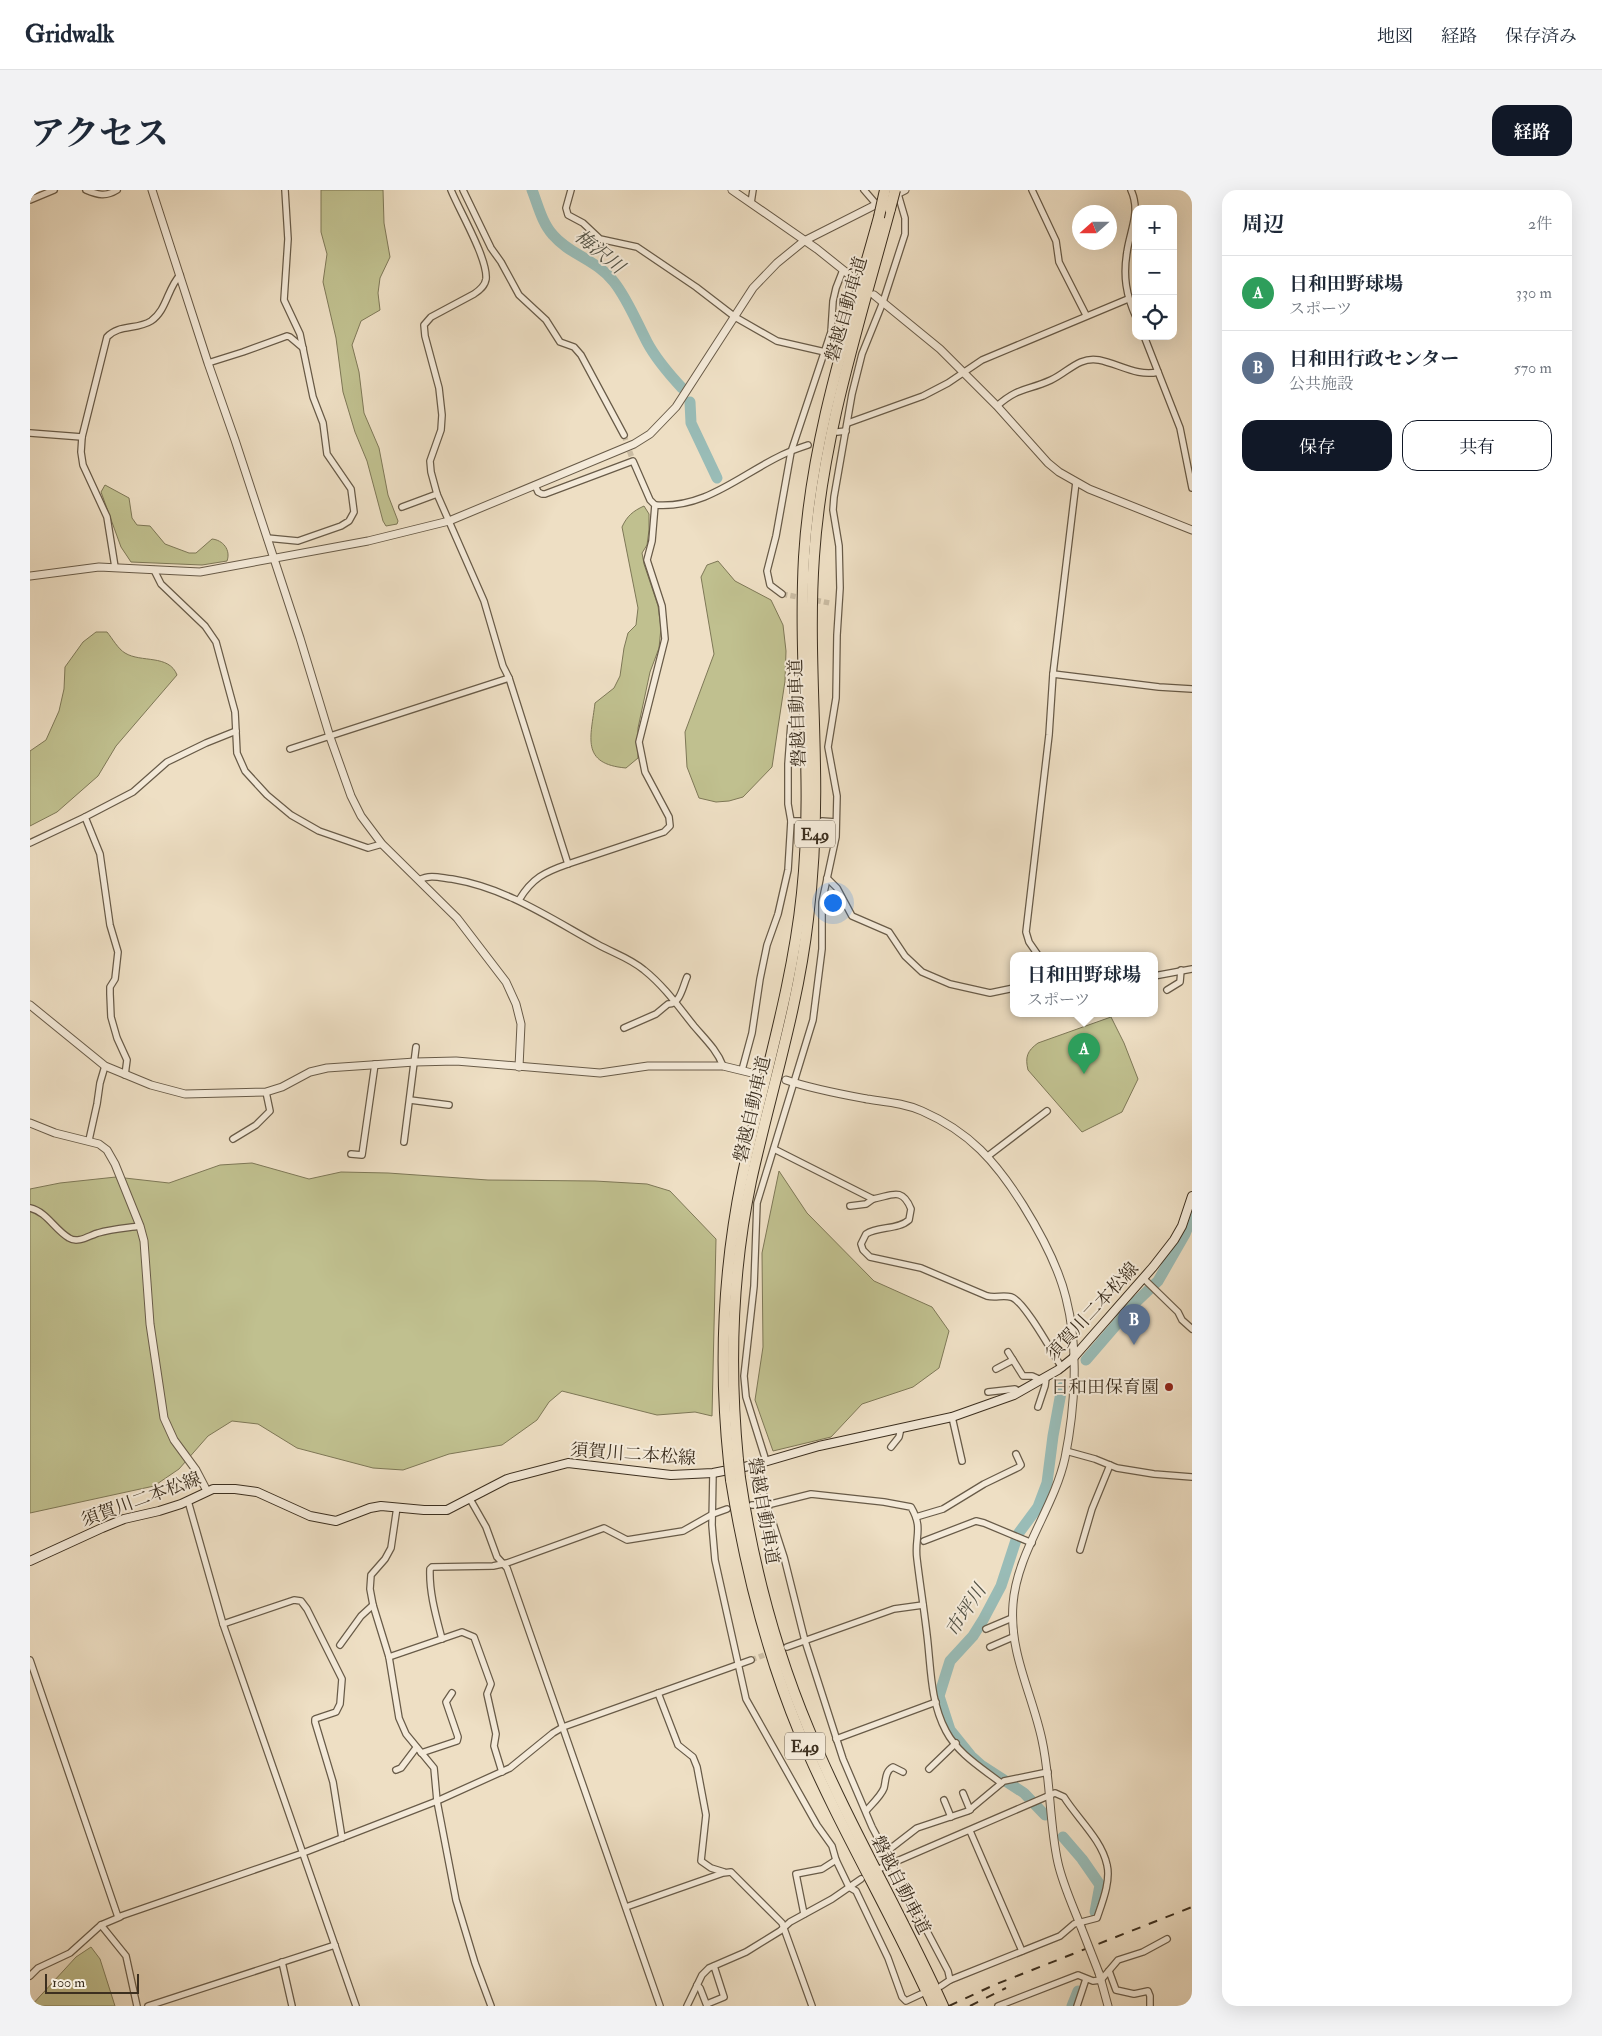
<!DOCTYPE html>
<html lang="ja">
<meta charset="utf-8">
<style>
body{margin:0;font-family:"IM FELL Double Pica","Noto Serif JP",serif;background:#f2f2f3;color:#1f2937}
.controls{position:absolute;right:15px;top:15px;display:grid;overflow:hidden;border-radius:10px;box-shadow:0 5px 20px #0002}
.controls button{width:45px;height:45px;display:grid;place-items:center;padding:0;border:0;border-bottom:1px solid #e0e1e3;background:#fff;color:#1f2937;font:25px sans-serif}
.compass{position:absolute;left:1042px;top:15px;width:45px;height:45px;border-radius:50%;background:#fff;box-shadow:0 5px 20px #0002;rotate:249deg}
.scale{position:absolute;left:15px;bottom:12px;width:94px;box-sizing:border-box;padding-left:5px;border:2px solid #3c2f1f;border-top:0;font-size:14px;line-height:18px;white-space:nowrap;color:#3c2f1f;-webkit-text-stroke:4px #f4ead9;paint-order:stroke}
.you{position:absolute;left:802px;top:712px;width:18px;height:18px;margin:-12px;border:4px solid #fff;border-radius:50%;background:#1a73e8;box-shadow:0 0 0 8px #1a73e833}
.badge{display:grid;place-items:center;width:32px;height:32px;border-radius:50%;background:#111827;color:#fff;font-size:16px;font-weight:700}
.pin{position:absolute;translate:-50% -41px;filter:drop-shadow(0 1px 2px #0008)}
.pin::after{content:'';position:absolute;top:26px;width:18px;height:15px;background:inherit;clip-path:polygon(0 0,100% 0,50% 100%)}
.popup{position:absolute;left:980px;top:762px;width:148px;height:65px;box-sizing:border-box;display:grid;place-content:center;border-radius:10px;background:#fff;filter:drop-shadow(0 1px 4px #0005);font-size:16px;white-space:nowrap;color:#747a83}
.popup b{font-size:19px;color:#1f2937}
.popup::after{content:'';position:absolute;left:50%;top:100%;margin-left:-10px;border:10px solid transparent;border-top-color:#fff}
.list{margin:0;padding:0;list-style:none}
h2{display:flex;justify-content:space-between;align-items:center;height:65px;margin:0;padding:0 20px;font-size:21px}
h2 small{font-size:16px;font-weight:400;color:#747a83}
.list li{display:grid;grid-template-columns:32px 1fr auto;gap:15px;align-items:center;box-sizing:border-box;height:75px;padding:0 20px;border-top:1px solid #e0e1e3}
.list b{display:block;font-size:19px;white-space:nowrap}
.list p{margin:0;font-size:16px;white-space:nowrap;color:#747a83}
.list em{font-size:16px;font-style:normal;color:#747a83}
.actions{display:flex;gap:10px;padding:15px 20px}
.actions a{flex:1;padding:11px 0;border:1px solid #111827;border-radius:15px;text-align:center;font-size:18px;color:#111827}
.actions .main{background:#111827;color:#fff}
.icon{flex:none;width:28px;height:28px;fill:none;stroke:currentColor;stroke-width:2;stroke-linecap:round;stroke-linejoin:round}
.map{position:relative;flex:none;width:1162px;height:1816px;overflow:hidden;border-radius:15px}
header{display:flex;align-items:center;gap:30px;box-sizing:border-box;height:70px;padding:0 25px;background:#fff;border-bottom:1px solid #e0e1e3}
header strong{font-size:24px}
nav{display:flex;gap:28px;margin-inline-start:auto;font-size:18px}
.intro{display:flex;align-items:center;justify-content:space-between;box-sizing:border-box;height:120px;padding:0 30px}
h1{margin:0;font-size:35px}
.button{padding:12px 22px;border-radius:15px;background:#111827;color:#fff;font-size:18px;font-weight:700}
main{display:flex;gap:30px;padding:0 30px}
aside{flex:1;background:#fff;border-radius:15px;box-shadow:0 5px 20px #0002}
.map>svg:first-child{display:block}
.green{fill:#c0c08f;stroke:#7e7857}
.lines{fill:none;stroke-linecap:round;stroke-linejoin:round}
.river{stroke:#99bcb7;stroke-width:11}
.minor-tunnel{stroke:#cabca3;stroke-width:5.5;stroke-dasharray:5.5 3;stroke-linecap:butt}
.minor-casing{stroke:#685b48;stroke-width:8}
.tertiary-casing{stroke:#685b48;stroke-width:9}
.secondary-casing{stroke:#3c2f1f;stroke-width:10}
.motorway-casing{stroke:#3c2f1f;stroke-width:12}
.minor{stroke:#f4ead9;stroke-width:5.5}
.tertiary{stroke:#f4ead9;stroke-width:7}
.secondary{stroke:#f4ead9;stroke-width:8}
.motorway{stroke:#eedfc4;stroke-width:10}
.rail{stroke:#3c2f1f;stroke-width:2;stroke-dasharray:9 9;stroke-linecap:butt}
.tertiary-bridge-casing{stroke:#685b48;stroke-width:9;stroke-linecap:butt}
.motorway-bridge-casing{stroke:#3c2f1f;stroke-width:12;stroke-linecap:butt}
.tertiary-bridge{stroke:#f4ead9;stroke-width:7}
.motorway-bridge{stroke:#eedfc4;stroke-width:10}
.poi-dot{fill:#8f2418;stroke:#f4ead9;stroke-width:2}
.labels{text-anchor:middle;stroke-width:4;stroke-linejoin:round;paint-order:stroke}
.shield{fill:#f4ead9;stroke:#736757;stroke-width:1}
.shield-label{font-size:16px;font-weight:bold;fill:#3c2f1f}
.street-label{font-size:18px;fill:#3c2f1f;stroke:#f4ead9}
.poi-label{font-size:18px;fill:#3c2f1f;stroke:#f4ead9;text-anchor:end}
.water-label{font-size:19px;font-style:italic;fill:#535245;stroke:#f4ead9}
</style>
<header>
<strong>Gridwalk</strong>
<nav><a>地図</a><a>経路</a><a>保存済み</a></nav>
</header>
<div class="intro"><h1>アクセス</h1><a class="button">経路</a></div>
<main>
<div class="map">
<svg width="1162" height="1816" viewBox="0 0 1162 1816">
<rect width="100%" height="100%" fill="#eedfc4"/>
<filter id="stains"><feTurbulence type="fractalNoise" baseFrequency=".004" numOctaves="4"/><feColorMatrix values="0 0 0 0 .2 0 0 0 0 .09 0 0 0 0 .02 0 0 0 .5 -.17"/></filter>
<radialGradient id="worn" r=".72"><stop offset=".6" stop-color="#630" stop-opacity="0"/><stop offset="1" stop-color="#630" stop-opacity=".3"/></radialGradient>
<g class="green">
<path d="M291 0H353L354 33 360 67 350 88 348 103 350 120 331 131 322 155 329 182 334 223 349 258 358 305 368 331 367 334 356 336 353 331 337 271 325 242 313 202 306 148 293 92 297 64 291 42Z"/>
<path d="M75 295 99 308 102 328 107 335 120 336 135 354 159 363H166L182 349C193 350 201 360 197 371L172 375 101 372 91 357 71 302Z"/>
<path d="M614 316 619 324V340L617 355 612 363 614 374 628 416 631 438 629 458 620 482 608 538V568L596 578C550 574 561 547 565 513L584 498 590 486 594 458 598 443 606 435 608 418 592 337C597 326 603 321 614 316Z"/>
<path d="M688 371 705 391 741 410 753 435 756 461 755 491 742 577 713 607 699 611 686 612 669 608 657 577 655 542 684 464 671 387 677 375Z"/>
<path d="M66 442H77C82 448 88 459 95 463 111 473 139 464 147 485L86 556 68 586 27 622 0 636V561L16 550 29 521 34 499 35 477 53 452Z"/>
<path d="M1081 827 1094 853 1108 889 1092 922 1052 942 998 880C995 867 997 861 1008 853Z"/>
<path d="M222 973 279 989 311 982 358 983 458 990 565 991 617 994 640 1001 686 1049 682 1226 665 1222 627 1225 532 1201 519 1212 507 1230 472 1255 419 1264 373 1280 343 1278 267 1258 228 1234 202 1231 178 1246 149 1279 124 1296 0 1323V999L30 993 86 987 139 993 190 975Z"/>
<path d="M749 981 777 1023 844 1091 902 1117 919 1141 909 1178 883 1197 832 1214 801 1247 743 1261 725 1210 733 1157 732 1063Z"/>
<path d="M61 1757 70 1769 85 1816H1L46 1767Z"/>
</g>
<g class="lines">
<g class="river">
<path d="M502 0C508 15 512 33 523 45 540 65 567 70 584 92 598 110 606 131 617 152 626 169 639 184 652 198"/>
<path d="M660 212 661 233 687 288"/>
<path d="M1056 1170 1106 1112 1128 1091 1155 1044 1162 1026"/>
<path d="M1015 1625 994 1603 951 1575 941 1566 920 1540 909 1506 920 1471 943 1446 953 1430 971 1396 988 1344 1008 1317 1017 1293 1023 1246 1032 1197"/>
<path d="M1033 1647 1052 1669 1070 1695 1065 1722"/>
<path d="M1042 1816 1048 1801"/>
</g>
<g class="minor-tunnel">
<path d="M594 245 603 271"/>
<path d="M752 404 800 413"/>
<path d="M721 1470 742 1462"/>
</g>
<defs>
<g id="minor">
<path d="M56 0C68 5 76 7 87 0"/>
<path d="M421 0C429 20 458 69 456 89 455 96 450 100 444 104L401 127 394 135 395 146 409 198 412 225 411 240 400 271 401 282 407 304 454 411 473 476 479 488 538 674C515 682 502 688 489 710"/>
<path d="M433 0 461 58 471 72 489 105 516 130 530 152 544 157 551 165 594 245"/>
<path d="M541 0 536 18 538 25 553 33 570 49 607 57 666 97 705 127 747 151 795 162"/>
<path d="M834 0 847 15"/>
<path d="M1002 0 1026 51 1029 72 1056 125"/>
<path d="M1101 0C1111 22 1100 40 1097 62 1093 86 1096 105 1106 127"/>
<path d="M0 10 24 0"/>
<path d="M721 13 723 0"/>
<path d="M1114 146 1150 238 1162 298"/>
<path d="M178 173 213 162 257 146 260 147 273 158"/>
<path d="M967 216C988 197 997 201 1021 190 1037 183 1049 166 1069 170 1089 174 1108 187 1128 182"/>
<path d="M818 233 893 206 918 193 952 170 1098 109"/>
<path d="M807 242 816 241"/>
<path d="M0 243 52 247"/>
<path d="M505 295 508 302 512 304H515L603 271 620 310 625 315 622 351 617 370 632 416 635 449 609 552 615 582 639 627 640 636 634 642 538 674"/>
<path d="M625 315C675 319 710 285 752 265 760 261 769 258 778 255"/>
<path d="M372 317 407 304"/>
<path d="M237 348 268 351 311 336 319 331 324 322 321 299 297 264 293 233 283 207 270 144 254 110 258 49 255 0"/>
<path d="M85 377 77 327 53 275 51 262 52 247 77 147C89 134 107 140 121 131 137 120 137 99 150 85"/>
<path d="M124 380 131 394 175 436 186 452 205 522 207 563 215 581 237 605 261 625 289 641 338 658 352 654"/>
<path d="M752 404 740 395 737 381 746 346 761 262 801 142 803 111 806 98 813 80"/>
<path d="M1023 484 1129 497 1162 499"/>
<path d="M260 559 479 488"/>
<path d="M761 631H770"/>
<path d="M792 631 806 632"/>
<path d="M0 653 55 627"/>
<path d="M797 688 807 698 822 726 859 742 875 766 892 782 920 794 960 803 984 798"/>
<path d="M389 690C400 684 411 688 422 689 476 698 520 728 567 754 583 763 600 768 614 780 634 796 648 816 664 836 675 849 687 860 693 876"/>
<path d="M1008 765 999 752 996 742 1019 545 1023 484 1046 292"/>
<path d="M1124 786 1162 779"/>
<path d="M1137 800 1150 792 1151 780"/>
<path d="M594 838 626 824 638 814C650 815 653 796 657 787"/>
<path d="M712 880 722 843 730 789 737 755 748 724 758 680 761 631 758 614V574L761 533"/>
<path d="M95 885 97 870 87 848 81 827 80 804V797L85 789 88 762 80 735 70 664 55 627 103 602 137 572 176 553 206 541"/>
<path d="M380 910 419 915"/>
<path d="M203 949 226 935 240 921 236 902"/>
<path d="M59 950 67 914 70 893 75 876"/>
<path d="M374 952 386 857"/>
<path d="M744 959 843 1009C861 1006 872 996 881 1019L879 1030C868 1040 848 1036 836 1044L831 1054 833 1060 840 1067 891 1078 957 1106C965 1108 973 1105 981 1107 994 1110 1023 1164 1032 1178"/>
<path d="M321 964 332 965 345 874"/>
<path d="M958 966 1017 921"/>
<path d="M820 1016 836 1014 843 1009"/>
<path d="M0 1018C17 1022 24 1039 39 1048 48 1054 60 1045 68 1043 82 1039 97 1038 110 1036"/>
<path d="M1113 1088 1148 1122 1152 1130 1162 1139"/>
<path d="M978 1162 993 1186H1002L1011 1190"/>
<path d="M966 1179 983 1170"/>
<path d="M958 1202 985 1199 990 1202"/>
<path d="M1008 1217 1015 1196 1016 1188"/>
<path d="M922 1227 932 1271"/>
<path d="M861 1257 869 1247 871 1238"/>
<path d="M1036 1261 1065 1269 1087 1278 1124 1284 1162 1287"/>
<path d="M736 1271 716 1207 714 1186 724 1096 727 1013 783 830 792 759V712L806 647 807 606 798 557 806 508 807 445 810 398 809 356 803 320 804 307 822 204 832 164 853 112 875 44V28L868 4"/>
<path d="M724 1275 754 1367 775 1451 813 1569 842 1637 918 1781 920 1790 911 1796"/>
<path d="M683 1283 682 1335 685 1370 716 1509 787 1635 802 1656 806 1670 819 1697 826 1701 858 1768 872 1807 876 1811 891 1804"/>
<path d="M440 1309 456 1337 467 1367 477 1378 483 1395 630 1816"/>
<path d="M158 1311 193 1434 326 1816"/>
<path d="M722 1315H737L781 1304 854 1312 881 1317C894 1339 884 1347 887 1369 890 1394 894 1419 897 1445 901 1477 900 1511 916 1541 928 1564 952 1578 971 1593"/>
<path d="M367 1317 361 1358 355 1369 341 1385 340 1399 343 1415 359 1467 369 1528 376 1544 404 1578 407 1611 426 1710 445 1773 461 1816"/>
<path d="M886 1327 913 1319 954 1294 989 1277 991 1275 986 1264"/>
<path d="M894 1351 946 1331 954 1333 1002 1353"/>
<path d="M1050 1360 1062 1319 1080 1275"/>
<path d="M193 1434 264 1410 271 1411 277 1419 312 1489 310 1514 306 1522 285 1529V1532L303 1592 312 1648"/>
<path d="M956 1439 982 1428"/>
<path d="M412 1449C406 1426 399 1402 400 1379L402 1377 463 1376 477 1373 574 1338 597 1350 653 1341 683 1324 697 1319"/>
<path d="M310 1455 331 1426 343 1415"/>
<path d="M757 1457 864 1419 893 1415"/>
<path d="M960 1457 983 1447"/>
<path d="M359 1467 432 1442 444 1447 461 1494 457 1504 466 1544 464 1556 472 1582"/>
<path d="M0 1470 88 1727 273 1663 407 1611 480 1578 523 1543 533 1537 721 1470"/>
<path d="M628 1503 648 1555 663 1567 667 1577 676 1625 671 1671 681 1678 694 1682"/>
<path d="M806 1549 906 1512"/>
<path d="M391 1563 427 1551 428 1547 416 1512 422 1503"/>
<path d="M899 1579 926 1553"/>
<path d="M366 1580 371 1578 386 1558"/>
<path d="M933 1603 940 1620"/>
<path d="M914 1610 921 1627"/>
<path d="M836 1621C841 1615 851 1606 854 1598 856 1590 855 1581 863 1577L873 1582"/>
<path d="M940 1641 992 1761"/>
<path d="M856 1662 887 1638 938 1621 974 1591 1018 1582"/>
<path d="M851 1678 1025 1603 1034 1607C1047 1628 1072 1650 1077 1675 1081 1691 1072 1713 1067 1728L1044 1734 1030 1746 920 1790"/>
<path d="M596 1717 693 1683 701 1682 752 1733 782 1816"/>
<path d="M774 1724 766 1684 792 1679 806 1670"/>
<path d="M71 1735 96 1766 107 1816"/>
<path d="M252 1772 262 1816"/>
<path d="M1079 1781 1086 1800 1104 1804 1118 1801 1120 1806V1816"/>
<path d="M0 1786 8 1778 40 1763 71 1735 90 1727"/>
<path d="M667 1795 670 1798 677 1816"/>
<path d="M677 1814 694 1807 684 1776"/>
<path d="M118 1816 305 1755"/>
<path d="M657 1816 672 1785 679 1778 716 1762 750 1741 760 1732 802 1709 831 1689"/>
<path d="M968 1816 1048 1785 1063 1791 1071 1790 1088 1770 1113 1762 1137 1749"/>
<path d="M1047 1816 1056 1789"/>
</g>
<g id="tertiary">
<path d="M122 0 178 173 205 250 270 448 300 547 321 606 331 626 352 654 427 728 476 792 486 814 491 834 489 877"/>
<path d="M702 0 787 59 822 87"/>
<path d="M844 105 910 159 967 216 1018 273 1029 282 1059 299 1162 340"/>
<path d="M0 386 69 377 170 382 338 351 419 331 604 254 620 244 646 217 723 98 747 73 774 51 875 0"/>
<path d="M0 815 75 876 121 895 155 904 236 902 252 897 280 882 297 878 385 872 426 871 570 883 618 876H693L726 884"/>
<path d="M756 890C782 899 810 904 837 909 856 912 874 913 892 921 940 942 966 972 993 1015 1011 1044 1028 1075 1036 1108 1049 1158 1045 1218 1035 1268 1024 1318 987 1362 983 1414 979 1463 1002 1503 1012 1550 1021 1591 1019 1633 1028 1673 1033 1695 1043 1716 1051 1737"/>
<path d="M0 933 25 943 69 954 77 960 85 974 110 1036 114 1051 120 1134 134 1228 144 1250 166 1280 177 1301"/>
<path d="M1069 1783 1078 1816"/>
</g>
<path id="secondary" d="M0 1371 72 1338 94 1329 129 1321 151 1314 183 1299H205L227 1302 280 1326 306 1331 340 1318 351 1316 394 1320H417L477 1289 538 1273 641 1285 683 1283 724 1275 789 1256 922 1227 984 1205 1028 1180 1043 1168 1123 1077 1144 1050 1152 1036 1162 1006"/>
<g id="motorway">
<path d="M708 1270C699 1177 702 1082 721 991 740 904 768 818 778 729 784 678 786 628 785 577 784 507 779 437 784 366 792 247 829 134 860 19"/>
<path d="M699 1272C689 1178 693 1081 712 988 732 893 762 800 772 703 784 591 768 479 774 367 781 250 818 139 849 27"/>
<path d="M710 1288C723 1375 745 1459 779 1540 818 1634 871 1723 913 1816"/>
<path d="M701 1290C715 1377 736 1462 770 1544 809 1637 862 1724 903 1816"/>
</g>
</defs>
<use href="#minor" class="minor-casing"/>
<use href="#tertiary" class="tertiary-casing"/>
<use href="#secondary" class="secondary-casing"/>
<use href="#motorway" class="motorway-casing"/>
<use href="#minor" class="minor"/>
<use href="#tertiary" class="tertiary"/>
<use href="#secondary" class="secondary"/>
<use href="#motorway" class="motorway"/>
<g class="rail">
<path d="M919 1816 964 1795 1162 1717"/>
<path d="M940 1816 976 1798"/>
</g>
<defs>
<path id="tertiary-bridge" d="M1051 1737 1069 1783"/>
<g id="motorway-bridge">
<path d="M860 19 865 0"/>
<path d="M849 27 855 0"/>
<path d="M708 1270 710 1288"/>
<path d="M699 1272 701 1290"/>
</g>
</defs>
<use href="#tertiary-bridge" class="tertiary-bridge-casing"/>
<use href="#motorway-bridge" class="motorway-bridge-casing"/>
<use href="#tertiary-bridge" class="tertiary-bridge"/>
<use href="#motorway-bridge" class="motorway-bridge"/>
</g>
<circle class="poi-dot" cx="1139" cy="1197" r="5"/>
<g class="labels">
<g class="shield">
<rect x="765" y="630.5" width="40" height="27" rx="4"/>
<rect x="755" y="1542.5" width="40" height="27" rx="4"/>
</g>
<g class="shield-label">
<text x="785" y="650">E49</text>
<text x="775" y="1562">E49</text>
</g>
<g class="street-label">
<text transform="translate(816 119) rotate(-74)" y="6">磐越自動車道</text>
<text transform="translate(767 523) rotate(-92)" y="6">磐越自動車道</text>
<text transform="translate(722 919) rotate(-77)" y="6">磐越自動車道</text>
<text transform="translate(1062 1121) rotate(-47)" y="6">須賀川二本松線</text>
<text transform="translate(603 1264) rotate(4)" y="6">須賀川二本松線</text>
<text transform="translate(111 1309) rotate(-20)" y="6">須賀川二本松線</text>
<text transform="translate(734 1321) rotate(80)" y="6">磐越自動車道</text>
<text transform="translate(871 1695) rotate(63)" y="6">磐越自動車道</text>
</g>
<g class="poi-label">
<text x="1129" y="1203">日和田保育園</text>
</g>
<g class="water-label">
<text transform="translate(570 61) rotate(39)" y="7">梅沢川</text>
<text transform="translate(935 1420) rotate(-57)" y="7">市坪川</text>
</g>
</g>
<rect width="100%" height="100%" filter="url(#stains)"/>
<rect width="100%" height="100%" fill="url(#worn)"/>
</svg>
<div class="controls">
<button>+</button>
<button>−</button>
<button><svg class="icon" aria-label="locate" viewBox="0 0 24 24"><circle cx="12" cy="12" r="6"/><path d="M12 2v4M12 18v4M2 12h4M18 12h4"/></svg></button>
</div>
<svg class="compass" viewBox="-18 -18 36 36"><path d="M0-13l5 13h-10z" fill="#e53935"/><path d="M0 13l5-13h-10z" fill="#747a83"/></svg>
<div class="scale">100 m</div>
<div class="you"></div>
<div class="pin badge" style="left:1054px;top:884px;background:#2e9e5b">A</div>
<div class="popup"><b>日和田野球場</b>スポーツ</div>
<div class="pin badge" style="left:1104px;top:1155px;background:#5c6f8a">B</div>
</div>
<aside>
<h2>周辺<small>2件</small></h2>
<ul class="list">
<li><span class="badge" style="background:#2e9e5b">A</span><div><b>日和田野球場</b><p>スポーツ</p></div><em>330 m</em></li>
<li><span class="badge" style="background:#5c6f8a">B</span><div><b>日和田行政センター</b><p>公共施設</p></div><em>570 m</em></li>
</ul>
<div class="actions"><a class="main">保存</a><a>共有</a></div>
</aside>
</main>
